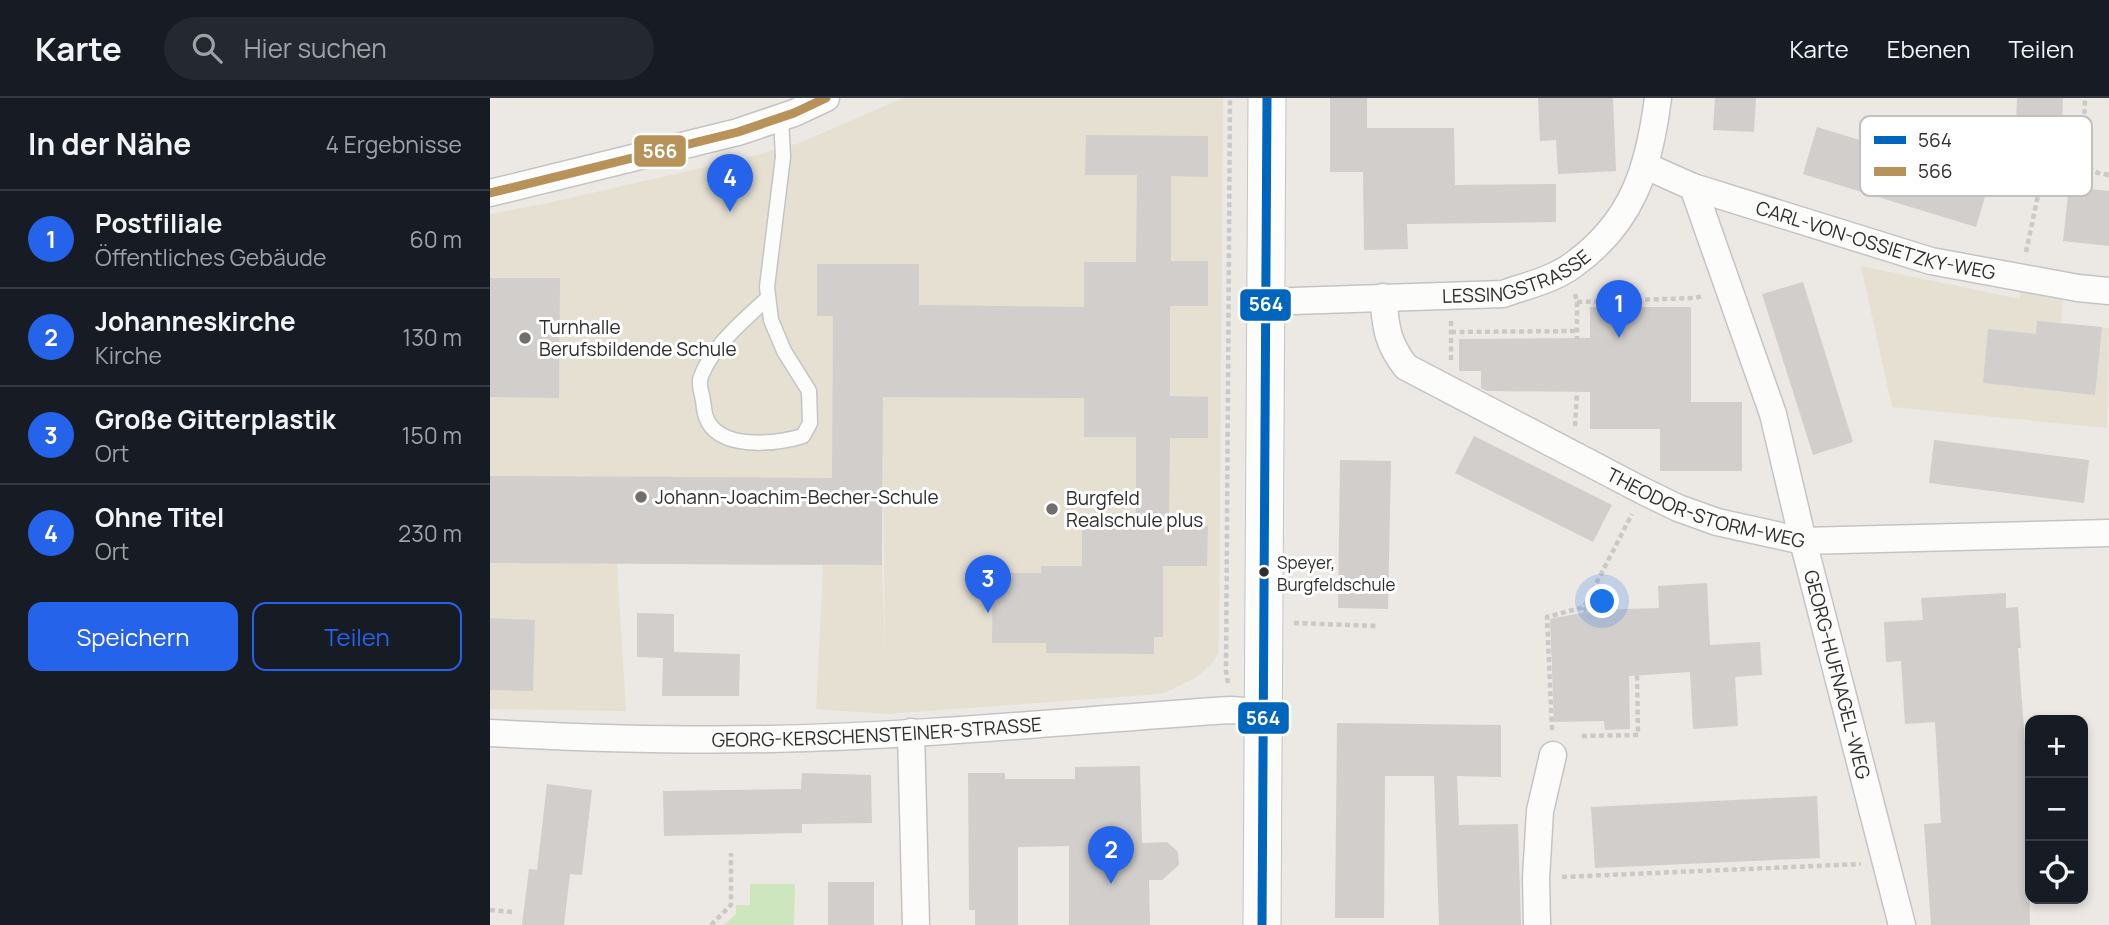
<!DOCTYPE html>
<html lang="de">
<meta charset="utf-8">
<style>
body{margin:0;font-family:Manrope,sans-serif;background:#242831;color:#f1f3f6}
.controls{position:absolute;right:21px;bottom:21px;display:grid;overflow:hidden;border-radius:14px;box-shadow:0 4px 10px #0003}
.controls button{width:63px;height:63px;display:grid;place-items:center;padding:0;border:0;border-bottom:2px solid #363941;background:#171b24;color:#f1f3f6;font:35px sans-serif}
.you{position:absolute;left:1113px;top:504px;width:24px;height:24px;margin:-18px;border:5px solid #fff;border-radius:50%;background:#1a73e8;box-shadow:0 0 0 10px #1a73e833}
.badge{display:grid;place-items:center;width:46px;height:46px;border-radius:50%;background:#2563eb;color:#fff;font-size:23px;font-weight:700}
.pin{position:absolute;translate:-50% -58px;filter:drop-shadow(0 2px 4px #0008)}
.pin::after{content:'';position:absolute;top:37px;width:24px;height:21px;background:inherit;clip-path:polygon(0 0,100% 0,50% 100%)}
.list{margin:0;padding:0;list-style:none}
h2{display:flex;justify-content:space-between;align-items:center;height:91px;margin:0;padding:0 28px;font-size:30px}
h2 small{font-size:23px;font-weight:400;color:#9ea1a6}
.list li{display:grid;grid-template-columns:46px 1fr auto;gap:21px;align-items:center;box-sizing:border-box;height:98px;padding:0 28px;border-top:2px solid #363941}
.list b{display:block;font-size:26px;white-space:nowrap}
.list p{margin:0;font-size:23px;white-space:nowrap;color:#9ea1a6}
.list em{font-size:23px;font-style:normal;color:#9ea1a6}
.actions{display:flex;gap:14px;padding:21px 28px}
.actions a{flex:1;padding:16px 0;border:2px solid #2563eb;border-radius:14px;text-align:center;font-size:24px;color:#2563eb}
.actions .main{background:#2563eb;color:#fff}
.icon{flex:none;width:38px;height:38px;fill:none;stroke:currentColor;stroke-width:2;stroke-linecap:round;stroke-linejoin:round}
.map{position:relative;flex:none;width:1619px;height:827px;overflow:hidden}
header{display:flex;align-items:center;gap:42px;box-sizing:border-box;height:98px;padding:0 35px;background:#171b24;border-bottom:2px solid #363941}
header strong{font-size:33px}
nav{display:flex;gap:38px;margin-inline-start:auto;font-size:24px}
.search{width:490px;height:63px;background:#242831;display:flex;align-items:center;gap:18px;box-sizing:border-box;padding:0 24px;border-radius:38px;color:#9ea1a6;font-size:26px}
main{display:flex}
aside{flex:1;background:#171b24}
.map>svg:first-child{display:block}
.education{fill:#e6e0d3;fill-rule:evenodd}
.green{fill:#cee6be}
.building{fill:#d1cecb}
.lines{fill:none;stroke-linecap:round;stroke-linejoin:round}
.lane-casing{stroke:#c5c4c5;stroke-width:17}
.street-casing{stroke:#c5c4c5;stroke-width:29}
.secondary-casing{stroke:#c5c4c5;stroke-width:39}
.path{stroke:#c9c9c8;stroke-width:4.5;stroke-dasharray:5 3.5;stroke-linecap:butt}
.lane{stroke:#fcfcfb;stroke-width:14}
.street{stroke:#fcfcfb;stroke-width:26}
.secondary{stroke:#fcfcfb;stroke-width:37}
.bus-1-casing{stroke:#fff;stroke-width:14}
.bus-2-casing{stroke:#fff;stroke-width:14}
.bus-1{stroke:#0065bd;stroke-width:9}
.bus-2{stroke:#b7935a;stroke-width:9}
.poi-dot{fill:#706f6e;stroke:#fff;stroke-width:2.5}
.bus-dot{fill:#2e2e2e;stroke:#fff;stroke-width:2.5}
.labels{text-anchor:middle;stroke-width:6;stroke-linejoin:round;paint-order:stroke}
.bus-label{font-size:17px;fill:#2e2e2e;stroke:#fff;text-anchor:start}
.street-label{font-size:19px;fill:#2e2e2e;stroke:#fff}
.poi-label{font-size:19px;fill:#2e2e2e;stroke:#fff;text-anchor:start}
.key{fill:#fff;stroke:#c0c0c0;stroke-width:2}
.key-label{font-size:19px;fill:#2e2e2e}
.line-badge{stroke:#fff;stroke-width:2.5}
.badge-label{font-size:19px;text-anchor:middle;font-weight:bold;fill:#fff}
</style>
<header>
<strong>Karte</strong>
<div class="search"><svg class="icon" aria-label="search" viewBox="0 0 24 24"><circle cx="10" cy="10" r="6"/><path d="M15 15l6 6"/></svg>Hier suchen</div>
<nav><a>Karte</a><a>Ebenen</a><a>Teilen</a></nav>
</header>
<main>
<aside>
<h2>In der Nähe<small>4 Ergebnisse</small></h2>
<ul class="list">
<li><span class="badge">1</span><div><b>Postfiliale</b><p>Öffentliches Gebäude</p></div><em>60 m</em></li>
<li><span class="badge">2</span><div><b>Johanneskirche</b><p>Kirche</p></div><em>130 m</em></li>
<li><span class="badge">3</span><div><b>Große Gitterplastik</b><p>Ort</p></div><em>150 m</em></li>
<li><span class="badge">4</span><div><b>Ohne Titel</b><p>Ort</p></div><em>230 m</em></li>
</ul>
<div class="actions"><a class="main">Speichern</a><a>Teilen</a></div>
</aside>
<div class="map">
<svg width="1619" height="827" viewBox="0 0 1619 827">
<rect width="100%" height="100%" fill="#ece8e4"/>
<g class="education">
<path d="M413 0H733L729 543 728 556 722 566 705 580 675 595 657 597 396 616 326 611 333 467 127 466 136 613 0 611V116L58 105 272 56 293 48 307 46ZM392 355H393L395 555 392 467Z"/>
<path d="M1371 168 1530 201 1531 191 1573 197 1571 225 1619 230 1617 330 1402 309Z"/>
</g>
<path class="green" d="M260 786H305L304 827H234L246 816V807H260Z"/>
<g class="building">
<path d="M840 0H877V30H964L965 87 1066 86V124L917 126 918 151 874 152 873 74H840Z"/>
<path d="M1048 0H1123L1126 73 1068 76 1066 42 1050 43Z"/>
<path d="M1225 0H1266L1264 34 1223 32Z"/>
<path d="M1527 0H1573L1572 27 1526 25Z"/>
<path d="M1327 29 1500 82 1486 129 1313 76Z"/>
<path d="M596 37 718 38V79L681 78V163H718V208H680V298L718 299V340H680L679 428H718L717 468H673V539H664V556L556 555V545H502L503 475H551V468H592V428H646V339H594V300L393 299 392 467 0 465V378L342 380 343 218H327V166H429V207L594 209V164H646L647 77H595Z"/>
<path d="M1579 89 1619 93V148L1573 143Z"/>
<path d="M0 180H70L69 300 0 299Z"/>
<path d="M1313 184 1363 344 1323 357 1272 196Z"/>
<path d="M1100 209H1201V304H1252V373H1170V331H1100V294L997 293 991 290V273H969V241L1100 240Z"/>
<path d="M1547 223 1612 229 1605 297 1493 285 1498 231 1546 236Z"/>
<path d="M984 338 1122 407 1103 444 965 375Z"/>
<path d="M1444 342 1599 362 1594 405 1439 385Z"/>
<path d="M850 362 901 363 898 511 848 510Z"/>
<path d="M1217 485 1220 547 1270 544 1272 577 1245 579 1248 628 1203 631 1200 574 1139 578 1140 631 1115 632 1114 623 1064 624 1060 521 1107 512 1169 510 1168 488Z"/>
<path d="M1516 495V510L1528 509 1531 550H1528L1540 713H1537L1540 827H1441L1434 726 1451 725 1445 624 1415 626 1411 563 1396 564 1394 524 1433 522 1431 500Z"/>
<path d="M147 515 184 516V554L250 556 249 598H172L173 560 147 559Z"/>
<path d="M0 520 45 522 43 593 0 592Z"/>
<path d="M847 625 1011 627V679L967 678 969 727 1028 726 1031 827H949L944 678H895L894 820H845Z"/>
<path d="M650 668 652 745 677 744 688 754 689 767 672 782H659L660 827H579V748L528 749V827H485V812H479L478 675H515V681H585V669Z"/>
<path d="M312 675 381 677 382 725 312 726V735L174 738 173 693 311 691Z"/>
<path d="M57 686 102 692 92 777 80 776 74 827H32L39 771 47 772Z"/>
<path d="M1327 698 1330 760 1105 770 1101 709Z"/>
<rect x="338" y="784" width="46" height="43"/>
</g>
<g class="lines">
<defs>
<path id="lane" d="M278 200C256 220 219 251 210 282 209 287 212 296 213 303 214 308 214 314 216 319 228 353 286 346 313 338L320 325 319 293 294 253 281 222 277 189 293 59 291 20"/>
<g id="street">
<path id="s1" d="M1156 68 1203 89 1441 163 1588 190 1619 193"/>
<path id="s2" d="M1203 89 1283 316 1313 443 1412 827"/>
<path d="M0 95 248 34 304 15 336 0"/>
<path id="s3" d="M893 199C896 230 897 245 916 269L1153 393 1188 410 1227 424 1313 443 1619 435"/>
<path id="s4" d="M776 204 1013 196C1035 188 1063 182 1083 167 1143 124 1159 70 1168 0"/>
<path d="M421 634 426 827"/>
<path id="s5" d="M0 635C93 640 187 643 280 641 434 638 587 622 740 612L773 614"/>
<path d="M1047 827 1046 780 1050 713 1063 657"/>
</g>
<path id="secondary" d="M772 827 777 0"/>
</defs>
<use href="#lane" class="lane-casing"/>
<use href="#street" class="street-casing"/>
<use href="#secondary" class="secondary-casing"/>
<g class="path">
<path d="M1379 30 1551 83"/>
<path d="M1593 54 1596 68 1608 75 1619 77"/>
<path d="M1536 154 1551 83 1593 54 1595 0"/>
<path d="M1085 196 1087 204 1205 200 1212 198"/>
<path d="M1087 204V241"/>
<path d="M961 223V263"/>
<path d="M961 234 1087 233"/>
<path d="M1085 328 1087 294"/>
<path d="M1094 509 1102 523"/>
<path d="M804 525 887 528"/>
<path d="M738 585 736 573 740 0"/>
<path d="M1062 632 1057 519 1094 509 1142 416"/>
<path d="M1092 638 1148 637 1147 576"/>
<path d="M1072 779 1371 766"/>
<path d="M0 812 23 814"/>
<path d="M221 827 241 807V755"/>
</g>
<use href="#lane" class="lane"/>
<use href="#street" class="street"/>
<use href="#secondary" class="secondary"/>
<defs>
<path id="bus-1" d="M772 827 777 0"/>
<path id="bus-2" d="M0 95 248 34 304 15 336 0"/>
</defs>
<use href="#bus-1" class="bus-1-casing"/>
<use href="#bus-2" class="bus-2-casing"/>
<use href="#bus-1" class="bus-1"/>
<use href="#bus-2" class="bus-2"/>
</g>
<g class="poi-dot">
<circle cx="35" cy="240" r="7"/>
<circle cx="151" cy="399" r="7"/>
<circle cx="562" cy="411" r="7"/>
</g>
<circle class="bus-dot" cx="774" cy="474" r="6"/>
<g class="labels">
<g class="bus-label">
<text x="787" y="471">Speyer,<tspan x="787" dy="22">Burgfeldschule</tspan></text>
</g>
<g class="street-label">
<text dy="7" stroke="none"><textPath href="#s1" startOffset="242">CARL-VON-OSSIETZKY-WEG</textPath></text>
<text dy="7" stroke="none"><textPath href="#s4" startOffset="254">LESSINGSTRASSE</textPath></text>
<text dy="7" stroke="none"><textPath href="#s3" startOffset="408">THEODOR-STORM-WEG</textPath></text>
<text dy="7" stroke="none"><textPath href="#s2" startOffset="509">GEORG-HUFNAGEL-WEG</textPath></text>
<text dy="7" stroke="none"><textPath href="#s5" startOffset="387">GEORG-KERSCHENSTEINER-STRASSE</textPath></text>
</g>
<g class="poi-label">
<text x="49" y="236">Turnhalle<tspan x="49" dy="22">Berufsbildende Schule</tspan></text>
<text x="165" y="406">Johann-Joachim-Becher-Schule</text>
<text x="576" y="407">Burgfeld<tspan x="576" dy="22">Realschule plus</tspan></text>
</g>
</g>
<rect x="1370" y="18" width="232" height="80" rx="10" class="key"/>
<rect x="1384" y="38" width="32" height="8" fill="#0065bd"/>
<rect x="1384" y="69" width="32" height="9" fill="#b7935a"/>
<g class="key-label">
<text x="1428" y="49">564</text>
<text x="1428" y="80">566</text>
</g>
<g class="line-badge">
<rect x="143" y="36" width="54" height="34" rx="7" fill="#b7935a"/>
<rect x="749" y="190" width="53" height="34" rx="7" fill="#0065bd"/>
<rect x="747" y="603" width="53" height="34" rx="7" fill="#0065bd"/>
</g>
<g class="badge-label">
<text x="170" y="60">566</text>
<text x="776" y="213">564</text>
<text x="773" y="627">564</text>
</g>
</svg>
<div class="controls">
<button>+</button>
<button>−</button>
<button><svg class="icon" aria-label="locate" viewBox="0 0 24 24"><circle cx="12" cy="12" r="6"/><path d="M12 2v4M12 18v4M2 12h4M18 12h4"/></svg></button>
</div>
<div class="you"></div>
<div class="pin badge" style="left:1129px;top:240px">1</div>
<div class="pin badge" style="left:621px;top:786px">2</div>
<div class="pin badge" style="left:498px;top:515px">3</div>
<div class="pin badge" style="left:240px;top:114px">4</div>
</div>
</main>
